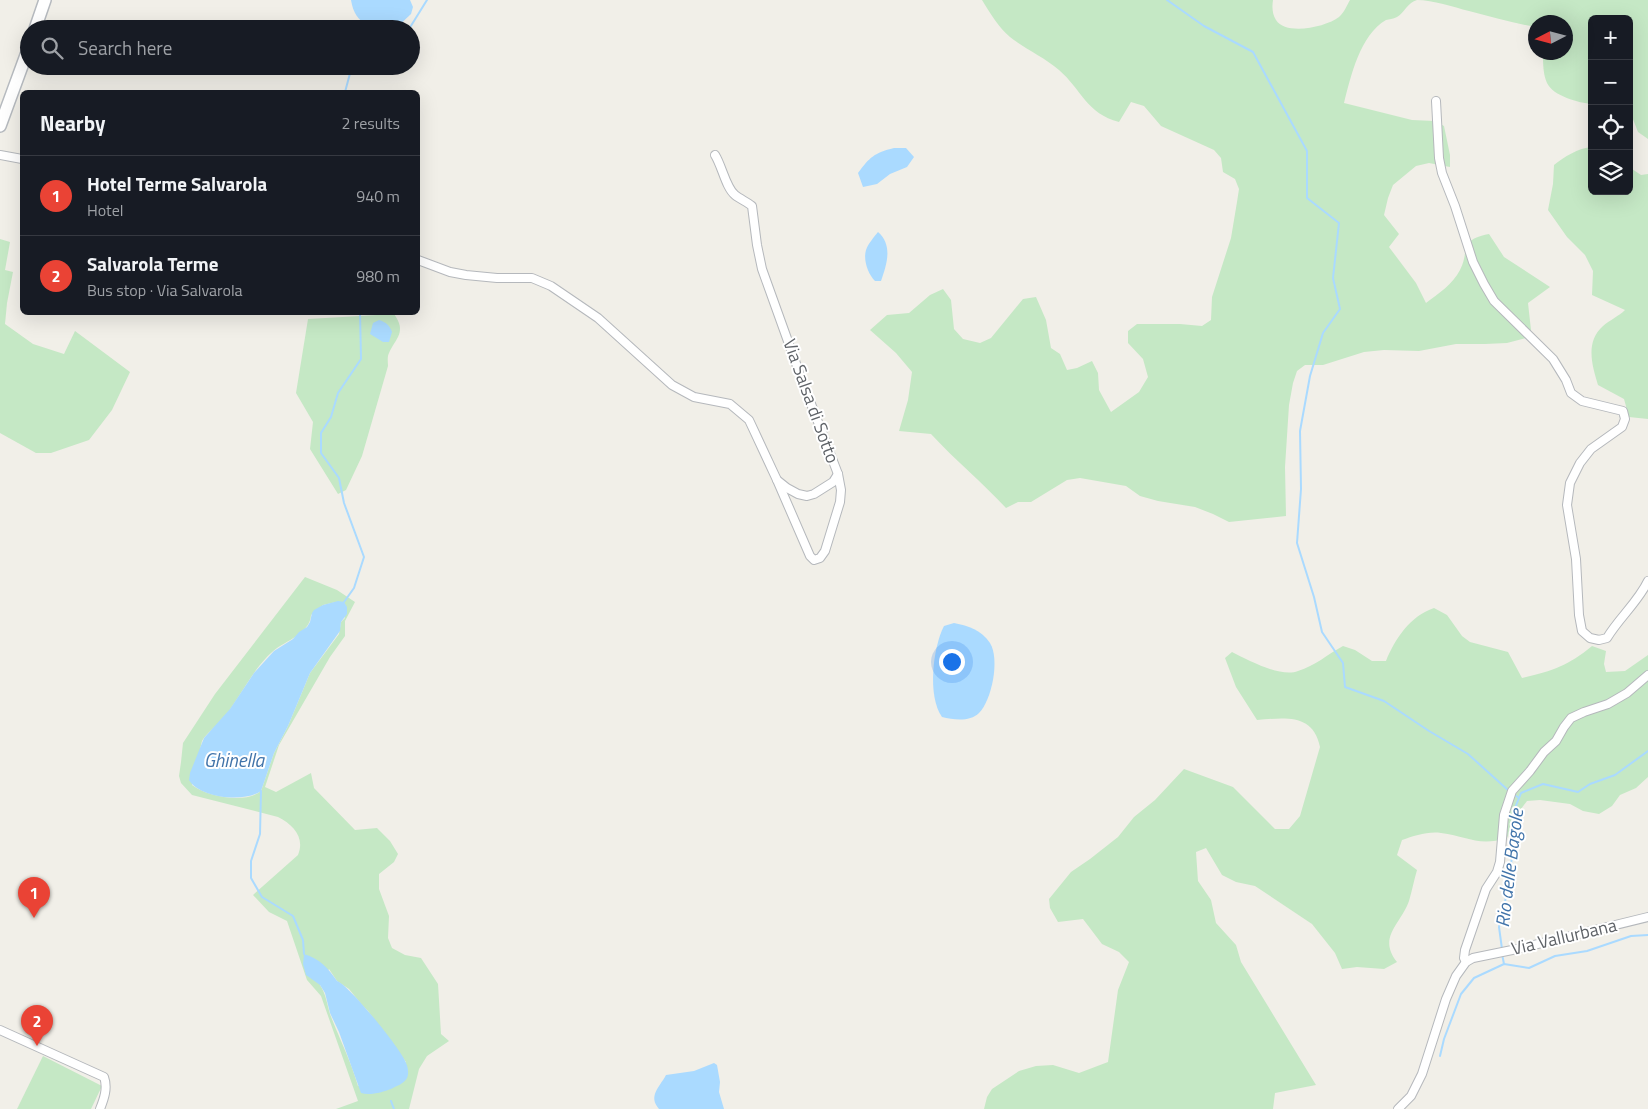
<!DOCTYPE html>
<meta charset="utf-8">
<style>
body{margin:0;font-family:"Titillium Web",sans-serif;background:#242831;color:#f1f3f6}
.controls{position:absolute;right:15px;top:15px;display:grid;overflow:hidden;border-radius:8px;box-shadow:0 5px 20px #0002}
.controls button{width:45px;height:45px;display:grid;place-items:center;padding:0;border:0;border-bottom:1px solid #363941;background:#171b24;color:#f1f3f6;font:25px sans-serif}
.compass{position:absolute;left:1528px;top:15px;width:45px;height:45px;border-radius:50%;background:#171b24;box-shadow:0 5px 20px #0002;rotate:264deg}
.you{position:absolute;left:951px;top:661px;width:18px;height:18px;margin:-12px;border:4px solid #fff;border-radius:50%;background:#1a73e8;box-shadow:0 0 0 8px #1a73e833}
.badge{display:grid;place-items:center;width:32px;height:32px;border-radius:50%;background:#ea4335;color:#fff;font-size:16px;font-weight:700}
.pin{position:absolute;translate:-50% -41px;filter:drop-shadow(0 1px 2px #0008)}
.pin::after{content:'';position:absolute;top:26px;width:18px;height:15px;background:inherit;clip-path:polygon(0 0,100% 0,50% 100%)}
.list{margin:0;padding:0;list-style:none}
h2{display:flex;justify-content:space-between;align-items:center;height:65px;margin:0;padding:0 20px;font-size:21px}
h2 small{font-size:16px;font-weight:400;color:#9ea1a6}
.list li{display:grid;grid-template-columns:32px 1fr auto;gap:15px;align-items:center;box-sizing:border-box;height:80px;padding:0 20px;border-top:1px solid #363941}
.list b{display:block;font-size:19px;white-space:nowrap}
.list p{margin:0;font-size:16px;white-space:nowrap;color:#9ea1a6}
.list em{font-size:16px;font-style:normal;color:#9ea1a6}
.icon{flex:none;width:28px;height:28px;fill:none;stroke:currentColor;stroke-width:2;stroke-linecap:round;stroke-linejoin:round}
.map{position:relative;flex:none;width:1648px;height:1109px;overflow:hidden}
.search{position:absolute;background:#171b24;box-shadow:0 5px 20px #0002;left:20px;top:20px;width:400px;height:55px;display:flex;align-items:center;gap:12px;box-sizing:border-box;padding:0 18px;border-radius:28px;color:#9ea1a6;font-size:19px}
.panel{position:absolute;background:#171b24;box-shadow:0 5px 20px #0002;left:20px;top:90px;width:400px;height:225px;border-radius:8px}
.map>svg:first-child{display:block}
.green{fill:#c5e8c5;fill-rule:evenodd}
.water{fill:#aadaff}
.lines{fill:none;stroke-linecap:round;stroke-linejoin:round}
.stream{stroke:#aadaff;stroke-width:2}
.street-casing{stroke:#b5b8bc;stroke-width:10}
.secondary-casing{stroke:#b6babf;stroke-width:14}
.street{stroke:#fff;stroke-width:8}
.secondary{stroke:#fff;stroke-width:11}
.labels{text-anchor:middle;stroke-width:4;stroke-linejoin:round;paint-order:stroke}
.street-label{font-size:18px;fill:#5f6368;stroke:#fff}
.water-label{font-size:19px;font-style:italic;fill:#4174aa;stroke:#fff}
</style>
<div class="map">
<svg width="1648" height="1109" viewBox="0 0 1648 1109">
<rect width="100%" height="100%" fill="#f1efe8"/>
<g class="green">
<path d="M982 0H1273C1272 6 1272 14 1276 20 1286 36 1326 27 1339 17 1344 13 1347 5 1350 0H1648V139L1638 132 1629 109V19H1592V104C1579 103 1553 96 1547 83 1543 74 1543 63 1543 53L1566 52V22H1536L1535 27C1513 23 1491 17 1469 11 1453 7 1433 0 1417 0 1408 2 1404 13 1397 17 1393 19 1389 19 1386 20 1360 35 1351 76 1344 103L1412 120 1435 121 1444 126 1450 155V167L1429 163 1416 166 1393 185 1388 198 1384 215 1399 234 1389 247 1416 283 1426 303C1438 294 1453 284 1460 270 1470 251 1458 240 1489 234L1504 257 1550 287 1528 303 1531 330 1526 338 1507 343 1485 344H1456L1419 351 1384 350 1364 352 1323 365H1305L1297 371 1293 383 1289 405 1285 467 1286 516 1229 522 1213 514 1195 507 1158 501 1140 496 1126 486 1080 478 1067 480 1031 502H1018L1006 508C982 482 955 460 931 434L899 431 908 400 912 372 896 353 870 330 887 315 909 313 930 295 943 289 951 300 954 329 963 339 980 343 991 338 1023 299 1036 297 1046 320 1051 348 1060 354 1067 370 1077 368 1092 361 1098 373 1099 390 1111 412 1139 392 1148 377 1143 359 1128 343V331L1137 324H1180L1202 326 1211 320 1212 297 1231 238 1237 202 1239 189 1235 179 1223 172 1221 158 1214 150 1161 126 1144 106 1131 102 1119 122C1087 114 1081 89 1059 70 1044 57 1025 49 1010 37 999 28 990 13 982 0Z"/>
<path d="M1592 147V191H1629V167L1641 175 1648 174V419L1629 417 1624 399 1598 385C1592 365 1585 342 1603 326 1610 320 1619 316 1625 310L1592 295 1593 271 1585 255 1567 237 1548 210 1553 184 1554 165C1564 157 1578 148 1592 147Z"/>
<path d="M0 239 10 242 5 270 13 272 7 303 5 324 33 344 64 354 75 331 130 372 112 410 89 440 51 453H36L0 433Z"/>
<path d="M394 314C407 332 396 338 389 353 387 357 388 361 388 366L362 456 346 490 338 494 310 449 313 422 296 393 308 319Z"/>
<path d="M305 577 337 590 355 602 345 621V636L330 657 279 745 265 787 276 792 311 773 314 788 355 830 377 828 390 841 398 854 394 862 379 874V889L389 916 388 938 392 948 405 955 421 958 438 984 441 1034 449 1041 427 1056 419 1069 409 1109H336L358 1101 321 996 307 980 287 921 269 912 253 895 298 855C305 838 294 825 278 817L192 795 181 783 179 776 181 762 183 743 215 694ZM336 602 345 618 341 622 339 634 310 673 288 726 274 753 261 791C245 804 208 797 192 785L202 741C207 732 216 727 223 719 240 698 255 664 277 648 289 640 310 632 311 615L323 605ZM329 969 337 981 349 989 362 1005 368 1011 406 1062 358 1086C351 1061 339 1038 330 1014 327 1004 326 994 320 985Z"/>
<path d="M1434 608 1447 615 1462 636 1470 642 1508 652 1522 678C1552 671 1568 666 1592 646L1606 651 1604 664 1606 672 1625 671 1648 655V777L1636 788 1620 795 1612 806 1599 814 1583 811 1570 804 1540 800 1527 801 1518 813 1507 838C1478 847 1467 836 1441 833 1428 831 1414 836 1402 840L1397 855 1417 870C1414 880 1412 891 1409 901 1401 924 1377 937 1397 962L1384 969 1357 967 1342 969 1335 953 1312 924 1255 886 1236 882 1222 875 1206 848 1196 852 1198 881 1211 900 1216 923 1236 945 1241 962 1316 1085 1275 1093 1273 1109H984L987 1097 992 1089 1019 1071 1036 1066 1053 1065 1079 1073 1108 1062 1118 990 1129 962 1119 952 1102 944 1083 919 1058 922 1050 908 1049 899 1071 872 1090 859 1118 837 1134 817 1155 800 1184 769 1233 787 1275 829H1289L1300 816 1320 747C1313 713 1285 718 1257 720L1236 687 1225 658 1232 652C1248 660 1281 678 1298 671 1315 666 1328 654 1343 646L1355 650 1372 661H1386C1395 639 1410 616 1434 608Z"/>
<path d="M43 1056 102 1086 91 1109H17Z"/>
</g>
<g class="water">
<path d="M351 0H410L413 7 411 14 395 29C373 29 355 26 351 0Z"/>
<path d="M894 148H906L914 157 907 167 890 174 877 184 863 187 858 173C870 157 874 153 894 148Z"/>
<path d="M878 232C893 245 887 264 881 281H875C868 274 863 260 866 250 868 244 874 237 878 232Z"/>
<path d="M379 320C386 322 390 326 392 332L389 342H383L370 334 373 323Z"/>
<path d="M338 601 344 602 347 607V614L341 622 340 631 310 673 288 726 274 753 261 791C245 803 199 798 189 780L190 773 204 738 230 709 254 673 274 651 293 639 299 632 307 627 310 622 312 613 314 610 323 605Z"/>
<path d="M954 623C969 626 981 630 990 643 1000 659 992 700 979 713 970 722 954 720 942 717 927 696 933 647 944 626Z"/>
<path d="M304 954C320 959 328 968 337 981 348 984 402 1050 406 1063 408 1067 409 1074 407 1078 404 1084 396 1086 391 1089 383 1092 370 1096 361 1093L339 1032 330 1013 325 993 320 985 306 975 303 964Z"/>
<path d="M714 1063 717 1065 720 1082 719 1092 724 1109H659C648 1096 659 1088 666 1075L694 1071Z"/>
</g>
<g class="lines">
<g class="stream">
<path d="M1167 0 1204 26 1253 52 1307 151V198L1339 223 1333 278 1340 309 1323 333 1310 376 1300 431 1301 489 1297 543 1314 597 1322 632 1343 663 1345 687 1384 701 1429 731 1468 754 1509 791"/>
<path d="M409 29 427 0"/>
<path d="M345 92 352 66"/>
<path d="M344 602 354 588 364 557 344 503 339 478 321 453V433L331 417 338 393 361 359 360 312"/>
<path d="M261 791 260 834 251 861V878L262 897 293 916 303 940 304 954"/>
<path d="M1513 794 1519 798"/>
<path d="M1502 949 1499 927 1508 889 1513 848 1515 808 1521 793 1543 784 1578 792 1590 784 1615 775 1648 751"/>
<path d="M1502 954 1504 964"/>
<path d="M1440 1056 1444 1039 1461 994 1474 978 1504 964 1529 968 1555 956 1587 951 1631 936 1648 935"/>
<path d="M391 1101 394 1109"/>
</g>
<defs>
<g id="street">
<path d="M1436 101 1439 158 1442 173 1455 206 1473 262 1484 284 1494 301 1553 359 1566 380 1571 393 1582 401 1623 411 1625 419 1622 427 1591 449 1580 463 1570 483 1567 505 1576 559 1579 615 1582 631 1590 638 1599 640 1607 638C1619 618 1638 602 1648 581"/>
<path d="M0 155 22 159"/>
<path d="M715 155C722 166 726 188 735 195 740 199 747 202 752 206L757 245 762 269 803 383 838 474 841 490 840 502 825 551 820 558 814 560 810 556 777 480"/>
<path d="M418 260 450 272 466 275 497 278H532L551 286 598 318 672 385 694 397 730 404 749 420 777 480 787 488 798 494 807 496 814 494 833 482 838 474"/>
<path d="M1466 962 1464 958 1465 950 1486 889 1497 872 1500 862 1504 815 1512 791 1530 771 1544 752 1556 741 1564 727 1571 718 1584 712 1608 704 1627 693 1648 675"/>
<path d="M0 1030 104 1077C108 1088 104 1099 100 1109"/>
<path d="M1398 1109 1411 1096 1422 1074 1446 999 1456 976 1466 962 1473 958 1517 949 1648 917"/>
</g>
<g id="secondary">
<path d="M35 29 45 0"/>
<path d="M0 126 29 47"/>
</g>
</defs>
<use href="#street" class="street-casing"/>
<use href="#secondary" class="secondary-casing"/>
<use href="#street" class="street"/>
<use href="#secondary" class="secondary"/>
</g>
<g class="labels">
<g class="street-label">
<text transform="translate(811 401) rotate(70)" y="6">Via Salsa di Sotto</text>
<text transform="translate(1564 937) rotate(-13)" y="6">Via Vallurbana</text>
</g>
<g class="water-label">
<text x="234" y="767">Ghinella</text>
<text transform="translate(1509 868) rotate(-83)" y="7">Rio delle Bagole</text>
</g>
</g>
</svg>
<div class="controls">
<button>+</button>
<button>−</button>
<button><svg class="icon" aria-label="locate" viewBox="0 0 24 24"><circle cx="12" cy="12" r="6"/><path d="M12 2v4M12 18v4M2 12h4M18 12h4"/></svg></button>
<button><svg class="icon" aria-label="layers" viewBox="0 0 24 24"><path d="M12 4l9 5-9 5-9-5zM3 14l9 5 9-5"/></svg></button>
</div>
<svg class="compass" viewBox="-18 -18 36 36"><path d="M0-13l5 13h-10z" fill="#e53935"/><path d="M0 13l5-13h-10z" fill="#9ea1a6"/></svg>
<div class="you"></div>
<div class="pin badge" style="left:34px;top:918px">1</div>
<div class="pin badge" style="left:37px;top:1046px">2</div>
<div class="search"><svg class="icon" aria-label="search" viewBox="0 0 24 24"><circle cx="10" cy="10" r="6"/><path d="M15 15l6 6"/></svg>Search here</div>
<section class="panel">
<h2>Nearby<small>2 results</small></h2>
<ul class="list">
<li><span class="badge">1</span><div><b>Hotel Terme Salvarola</b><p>Hotel</p></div><em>940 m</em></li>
<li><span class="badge">2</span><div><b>Salvarola Terme</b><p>Bus stop · Via Salvarola</p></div><em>980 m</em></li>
</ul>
</section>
</div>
